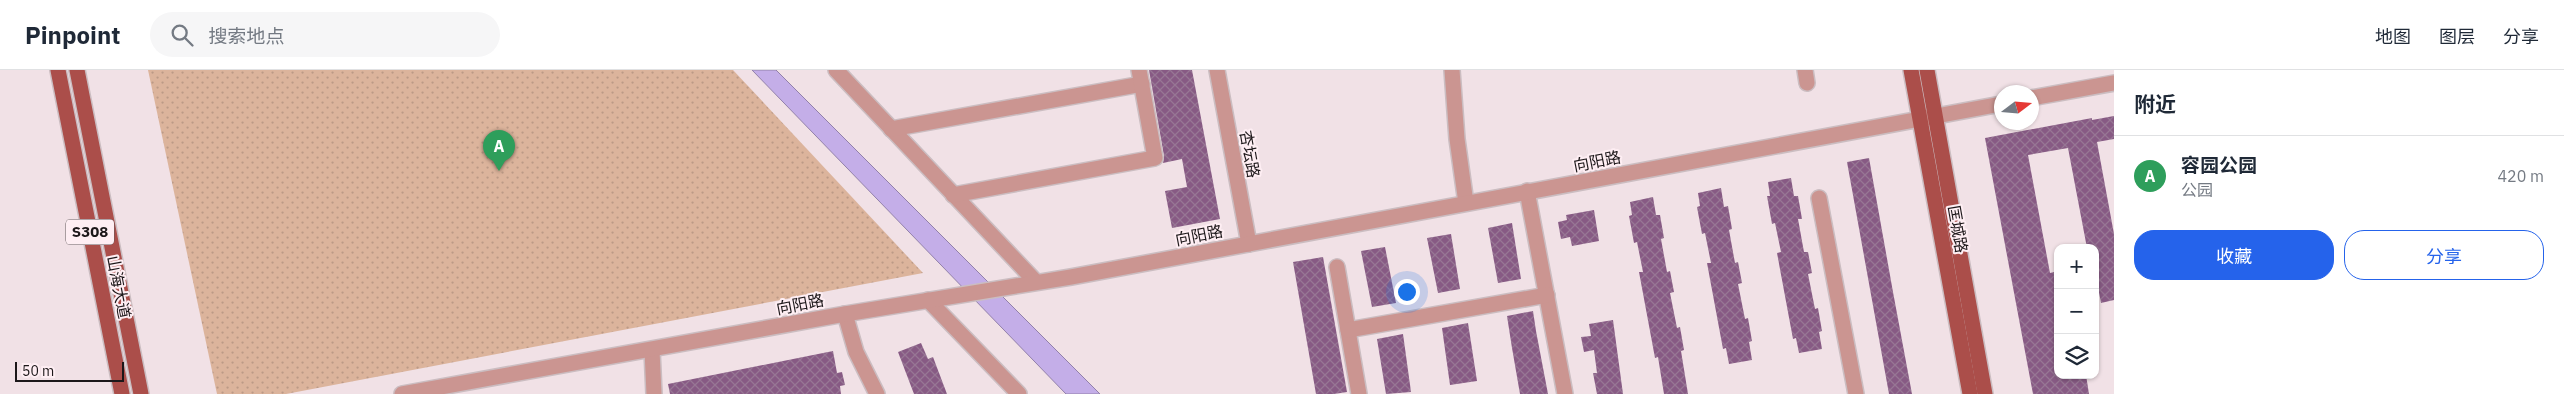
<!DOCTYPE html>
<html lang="zh">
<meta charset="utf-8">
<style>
body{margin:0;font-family:"IBM Plex Sans","Noto Sans SC",sans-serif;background:#f6f6f7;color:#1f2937}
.controls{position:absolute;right:15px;bottom:15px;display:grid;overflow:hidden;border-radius:10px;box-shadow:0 1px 4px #0004}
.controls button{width:45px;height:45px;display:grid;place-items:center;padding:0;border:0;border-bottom:1px solid #e0e1e3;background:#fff;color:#1f2937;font:25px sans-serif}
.compass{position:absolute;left:1994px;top:15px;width:45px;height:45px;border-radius:50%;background:#fff;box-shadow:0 1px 4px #0004;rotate:74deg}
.scale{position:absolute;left:15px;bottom:12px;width:109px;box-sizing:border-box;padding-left:5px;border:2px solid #1c1719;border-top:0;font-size:14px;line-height:18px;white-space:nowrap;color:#1c1719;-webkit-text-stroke:4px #feeef3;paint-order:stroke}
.you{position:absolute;left:1406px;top:221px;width:18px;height:18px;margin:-12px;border:4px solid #fff;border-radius:50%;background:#1a73e8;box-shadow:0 0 0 8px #1a73e833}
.badge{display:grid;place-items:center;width:32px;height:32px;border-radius:50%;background:#2563eb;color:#fff;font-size:16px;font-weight:700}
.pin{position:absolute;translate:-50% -41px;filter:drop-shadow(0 1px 2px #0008)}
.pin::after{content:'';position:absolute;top:26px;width:18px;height:15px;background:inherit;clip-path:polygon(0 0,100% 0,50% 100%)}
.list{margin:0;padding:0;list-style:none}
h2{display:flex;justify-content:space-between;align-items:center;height:65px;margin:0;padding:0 20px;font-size:21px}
h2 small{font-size:16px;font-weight:400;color:#747a83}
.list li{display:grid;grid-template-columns:32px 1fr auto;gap:15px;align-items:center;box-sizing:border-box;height:80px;padding:0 20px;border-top:1px solid #e0e1e3}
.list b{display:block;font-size:19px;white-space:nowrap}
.list p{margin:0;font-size:16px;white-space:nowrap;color:#747a83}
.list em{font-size:16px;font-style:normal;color:#747a83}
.actions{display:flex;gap:10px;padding:15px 20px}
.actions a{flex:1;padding:11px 0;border:1px solid #2563eb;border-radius:20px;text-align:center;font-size:18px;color:#2563eb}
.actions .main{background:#2563eb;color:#fff}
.icon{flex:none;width:28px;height:28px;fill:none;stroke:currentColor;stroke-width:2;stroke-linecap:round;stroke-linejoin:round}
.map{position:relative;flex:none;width:2114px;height:324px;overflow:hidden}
header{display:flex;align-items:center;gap:30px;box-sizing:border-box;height:70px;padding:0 25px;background:#fff;border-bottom:1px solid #e0e1e3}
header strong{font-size:24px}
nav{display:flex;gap:28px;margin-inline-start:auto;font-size:18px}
.search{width:350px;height:45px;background:#f6f6f7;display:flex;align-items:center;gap:12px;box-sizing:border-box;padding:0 18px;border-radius:28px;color:#747a83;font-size:19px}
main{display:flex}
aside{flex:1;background:#fff}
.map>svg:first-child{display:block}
.park{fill:url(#park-dots)}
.water{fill:#c4aee8;stroke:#9281aa}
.building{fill:url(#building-cross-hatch)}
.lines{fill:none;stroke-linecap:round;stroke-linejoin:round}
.minor-casing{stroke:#cbbdc1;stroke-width:18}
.major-casing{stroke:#cbbdc1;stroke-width:18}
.minor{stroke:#cb9591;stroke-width:15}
.major{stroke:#ab4e4a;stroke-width:15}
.labels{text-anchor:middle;stroke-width:4;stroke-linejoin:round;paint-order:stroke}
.shield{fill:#feeef3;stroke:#60585a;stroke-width:1}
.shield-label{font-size:15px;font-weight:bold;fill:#1c1719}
.street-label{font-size:16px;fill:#1c1719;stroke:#feeef3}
</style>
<header>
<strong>Pinpoint</strong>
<div class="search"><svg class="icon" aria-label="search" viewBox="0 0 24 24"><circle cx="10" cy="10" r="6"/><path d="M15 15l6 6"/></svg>搜索地点</div>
<nav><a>地图</a><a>图层</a><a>分享</a></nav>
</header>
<main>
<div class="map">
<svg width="2114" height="324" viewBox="0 0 2114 324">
<defs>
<pattern id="park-dots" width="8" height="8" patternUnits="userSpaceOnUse" patternTransform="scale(1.25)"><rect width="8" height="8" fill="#dcb49c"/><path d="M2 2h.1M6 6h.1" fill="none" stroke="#bc9a86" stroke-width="1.8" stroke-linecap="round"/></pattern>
<pattern id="building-cross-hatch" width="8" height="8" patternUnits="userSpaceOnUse" patternTransform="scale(1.25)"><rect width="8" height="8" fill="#875a84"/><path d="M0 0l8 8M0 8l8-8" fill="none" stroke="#977694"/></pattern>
</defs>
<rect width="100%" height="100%" fill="#f1e1e6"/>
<path class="park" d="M148 0H733L923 203 286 324H217Z"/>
<path class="water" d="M752 0H776L1100 324H1066Z"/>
<g class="building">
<path d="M1149 0H1192L1220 149 1172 158 1165 121 1187 117 1182 89 1163 93 1164 86Z"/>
<path d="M2114 46V69L2097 72 2114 164V230L2101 233 2095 201V178H2087L2068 78 2028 85 2050 203 2058 201V305H2086L2089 324H2033L1985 68 2092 48V50Z"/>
<path d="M1869 88 1893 222 1912 324H1889L1847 92Z"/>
<path d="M1791 108 1794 126H1798L1802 149H1798L1804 182H1808L1812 203 1808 204 1815 239 1818 238 1822 261 1819 262 1822 279 1799 283 1796 268 1793 269 1777 183 1781 182 1775 153 1772 154 1767 126H1770L1768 112Z"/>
<path d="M1721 118 1724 137 1728 136 1732 159 1729 160 1735 193 1738 192 1742 213 1738 214 1745 249 1748 248 1752 271 1749 272 1752 290 1729 294 1726 278 1723 279 1707 193H1711L1705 163 1702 164 1697 137 1700 136 1698 123Z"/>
<path d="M1653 127 1656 145H1660L1664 168 1661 169 1667 202 1670 201 1674 222 1670 223 1677 258 1680 257 1684 280 1681 281 1688 324H1664L1658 287 1655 288 1639 202H1643L1637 172 1634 173 1629 146 1632 145 1630 132Z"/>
<path d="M1594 140 1599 171 1572 176 1570 167 1561 169 1558 152 1567 150 1566 145Z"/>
<path d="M1512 153 1521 209 1498 213 1488 158Z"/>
<path d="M1451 164 1460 219 1438 223 1427 168Z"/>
<path d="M1385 177 1396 233 1372 237 1361 181Z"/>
<path d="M1323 187 1347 322 1334 324H1316L1293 192Z"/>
<path d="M1533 241 1536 261 1548 324H1520L1512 278 1507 246Z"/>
<path d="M1613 250 1623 324H1597L1593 303H1597L1594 280 1584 282 1581 267 1591 266 1589 254Z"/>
<path d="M1468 253 1477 311 1450 315 1442 258Z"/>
<path d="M1403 264 1411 322 1386 324 1377 269Z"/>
<path d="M921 273 928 289 933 287 947 324H914L898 282Z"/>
<path d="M833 281 837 303 842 302 845 315 840 316 841 324H670L668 314Z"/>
</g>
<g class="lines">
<defs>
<g id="minor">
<path d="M836 0 1036 212"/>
<path d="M1217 0 1249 174"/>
<path d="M1452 0 1457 69 1466 133"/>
<path d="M1805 0 1807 13"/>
<path d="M2031 28 2114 13"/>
<path d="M891 59 1142 14"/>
<path d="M1527 121 1565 324"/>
<path d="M953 125 1155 88 1139 0"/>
<path d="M1819 128 1856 324"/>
<path d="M1337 197 1359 324"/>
<path d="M928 230 1019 324"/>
<path d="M845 244 856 282 877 324"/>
<path d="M1348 260 1547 225"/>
<path d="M652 280 654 324"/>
<path d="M402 324 845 244 1071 207 2001 34"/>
</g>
<g id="major">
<path d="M58 0 122 324"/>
<path d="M77 0 141 324"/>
<path d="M1911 0 1970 324"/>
<path d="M1927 0 1985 324"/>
</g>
</defs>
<use href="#minor" class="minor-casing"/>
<use href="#major" class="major-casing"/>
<use href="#minor" class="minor"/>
<use href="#major" class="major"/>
</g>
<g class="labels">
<rect class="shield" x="66" y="149.5" width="48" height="25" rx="4"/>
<g class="shield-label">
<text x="90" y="167">S308</text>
</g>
<g class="street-label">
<text transform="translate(1250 84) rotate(80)" y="6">杏坛路</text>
<text transform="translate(1597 91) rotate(-11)" y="6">向阳路</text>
<text transform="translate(1958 159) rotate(80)" y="6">匡城路</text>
<text transform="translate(1199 165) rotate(-11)" y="6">向阳路</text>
<text transform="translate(119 217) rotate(79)" y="6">山海大道</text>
<text transform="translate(800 234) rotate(-11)" y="6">向阳路</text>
</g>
</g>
</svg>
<div class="controls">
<button>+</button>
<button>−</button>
<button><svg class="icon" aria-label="layers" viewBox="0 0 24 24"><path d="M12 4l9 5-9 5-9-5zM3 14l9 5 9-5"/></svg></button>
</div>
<svg class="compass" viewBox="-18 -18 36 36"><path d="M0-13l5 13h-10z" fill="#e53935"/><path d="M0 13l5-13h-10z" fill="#747a83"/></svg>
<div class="scale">50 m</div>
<div class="you"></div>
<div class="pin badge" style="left:499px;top:101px;background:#2e9e5b">A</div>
</div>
<aside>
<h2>附近<small></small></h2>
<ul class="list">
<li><span class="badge" style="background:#2e9e5b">A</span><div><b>容园公园</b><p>公园</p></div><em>420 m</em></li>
</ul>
<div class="actions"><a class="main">收藏</a><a>分享</a></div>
</aside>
</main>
